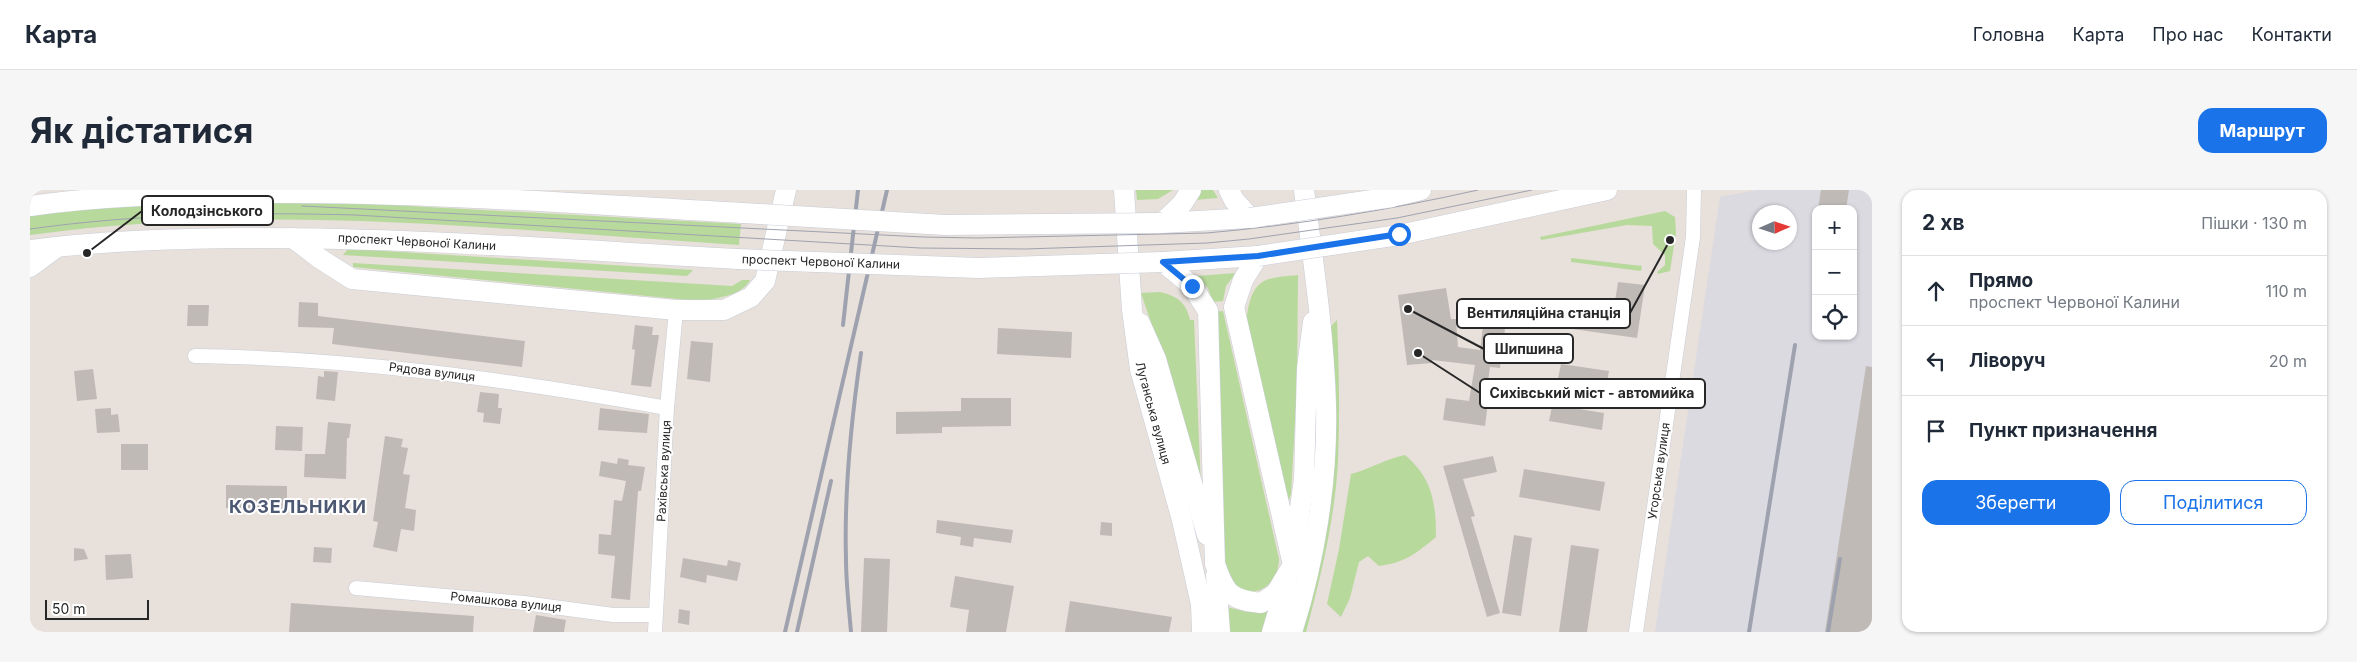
<!DOCTYPE html>
<html lang="uk">
<meta charset="utf-8">
<style>
body{margin:0;font-family:Inter,sans-serif;background:#f6f6f7;color:#1f2937}
.controls{position:absolute;right:15px;top:15px;display:grid;overflow:hidden;border-radius:10px;box-shadow:0 1px 4px #0004}
.controls button{width:45px;height:45px;display:grid;place-items:center;padding:0;border:0;border-bottom:1px solid #e0e1e3;background:#fff;color:#1f2937;font:25px sans-serif}
.compass{position:absolute;left:1722px;top:15px;width:45px;height:45px;border-radius:50%;background:#fff;box-shadow:0 1px 4px #0004;rotate:87deg}
.scale{position:absolute;left:15px;bottom:12px;width:104px;box-sizing:border-box;padding-left:5px;border:2px solid #272727;border-top:0;font-size:14px;line-height:18px;white-space:nowrap;color:#272727;-webkit-text-stroke:4px #fff;paint-order:stroke}
.stop{position:absolute;width:15px;height:15px;margin:-11px;border:4px solid #1a73e8;border-radius:50%;background:#fff}
.stop.end{background:#1a73e8;border-color:#fff;box-shadow:0 1px 5px #0008}
.list{margin:0;padding:0;list-style:none}
h2{display:flex;justify-content:space-between;align-items:center;height:65px;margin:0;padding:0 20px;font-size:21px}
h2 small{font-size:16px;font-weight:400;color:#747a83}
.list li{display:grid;grid-template-columns:32px 1fr auto;gap:15px;align-items:center;box-sizing:border-box;height:70px;padding:0 20px;border-top:1px solid #e0e1e3}
.list b{display:block;font-size:19px;white-space:nowrap}
.list p{margin:0;font-size:16px;white-space:nowrap;color:#747a83}
.list em{font-size:16px;font-style:normal;color:#747a83}
.actions{display:flex;gap:10px;padding:15px 20px}
.actions a{flex:1;padding:11px 0;border:1px solid #1a73e8;border-radius:15px;text-align:center;font-size:18px;color:#1a73e8}
.actions .main{background:#1a73e8;color:#fff}
.icon{flex:none;width:28px;height:28px;fill:none;stroke:currentColor;stroke-width:2;stroke-linecap:round;stroke-linejoin:round}
.map{position:relative;flex:none;width:1842px;height:442px;overflow:hidden;border-radius:15px}
header{display:flex;align-items:center;gap:30px;box-sizing:border-box;height:70px;padding:0 25px;background:#fff;border-bottom:1px solid #e0e1e3}
header strong{font-size:24px}
nav{display:flex;gap:28px;margin-inline-start:auto;font-size:18px}
.intro{display:flex;align-items:center;justify-content:space-between;box-sizing:border-box;height:120px;padding:0 30px}
h1{margin:0;font-size:35px}
.button{padding:12px 22px;border-radius:15px;background:#1a73e8;color:#fff;font-size:18px;font-weight:700}
main{display:flex;gap:30px;padding:0 30px}
aside{flex:1;background:#fff;border-radius:15px;box-shadow:0 1px 4px #0004}
.map>svg:first-child{display:block}
.industrial{fill:#dbdae1;fill-rule:evenodd}
.green{fill:#b8d99c}
.building{fill:#c0bab7}
.lines{fill:none;stroke-linecap:round;stroke-linejoin:round}
.minor-casing{stroke:#c8cdd8;stroke-width:15}
.secondary-casing{stroke:#c8cdd8;stroke-width:21}
.minor{stroke:#fff;stroke-width:14}
.secondary{stroke:#fff;stroke-width:20}
.tram{stroke:#9ea2af;stroke-width:1}
.rail{stroke:#9ea2af;stroke-width:4}
.secondary-bridge-casing{stroke:#c8cdd8;stroke-width:21;stroke-linecap:butt}
.secondary-bridge{stroke:#fff;stroke-width:20}
.route{stroke:#1a73e8;stroke-width:6}
.labels{text-anchor:middle;stroke-width:4;stroke-linejoin:round;paint-order:stroke}
.street-label{font-size:12px;fill:#272727;stroke:#fff}
.district-label{font-size:18px;font-weight:bold;letter-spacing:1px;fill:#4d5872;stroke:#fff}
.leader{fill:none;stroke:#272727;stroke-width:2}
.callout-dot{fill:#272727;stroke:#fff;stroke-width:2}
.callout{fill:#fff;stroke:#272727;stroke-width:2}
.callout-label{font-size:14px;text-anchor:middle;font-weight:bold;fill:#272727}
</style>
<header>
<strong>Карта</strong>
<nav><a>Головна</a><a>Карта</a><a>Про нас</a><a>Контакти</a></nav>
</header>
<div class="intro"><h1>Як дістатися</h1><a class="button">Маршрут</a></div>
<main>
<div class="map">
<svg width="1842" height="442" viewBox="0 0 1842 442">
<rect width="100%" height="100%" fill="#e8e0da"/>
<path class="industrial" d="M1727 0H1842V442H1625L1690 7ZM1786 19H1823V146H1786ZM1730 22H1760V52H1730Z"/>
<g class="green">
<path d="M1106 0H1143L1128 9 1107 10Z"/>
<path d="M1170 0H1183L1188 8 1165 10Z"/>
<path d="M175 12 325 13 711 34 709 55C473 40 235 12 0 45V24L40 19Z"/>
<path d="M1635 21 1645 27 1646 43 1640 81 1628 84 1627 82 1635 75V65L1623 54 1622 36 1597 35 1511 50 1510 47Z"/>
<path d="M318 59H322L663 80 657 86 313 65Z"/>
<path d="M1541 68 1612 76 1611 81 1541 72Z"/>
<path d="M323 73 702 96 712 90H720C712 106 684 109 668 111L323 77Z"/>
<path d="M1206 83 1196 96 1193 111 1182 112 1178 98 1167 86Z"/>
<path d="M1268 85 1267 197 1261 304 1258 313 1210 126 1217 125C1223 89 1233 88 1268 85Z"/>
<path d="M1130 102C1147 106 1156 112 1160 130H1164L1171 297 1135 174 1111 103Z"/>
<path d="M1193 121 1249 369C1249 389 1232 409 1209 399 1204 397 1199 390 1195 386L1184 122Z"/>
<path d="M1307 130C1309 177 1310 224 1308 271 1305 328 1291 386 1276 442H1270L1304 190 1301 136Z"/>
<path d="M1375 265C1402 288 1406 312 1406 347 1387 363 1374 373 1349 376L1338 366 1329 372 1320 408 1311 427 1297 414 1309 359 1321 284C1340 279 1355 269 1375 265Z"/>
<path d="M1197 417 1217 422 1236 419 1238 422 1232 442H1197Z"/>
</g>
<g class="building">
<path d="M1791 0H1819L1816 19H1788Z"/>
<path d="M1588 92 1615 95 1607 148 1528 137 1532 110 1584 118Z"/>
<path d="M1416 98 1421 129H1426L1428 157 1450 160 1455 120 1477 123 1470 178 1460 177 1455 213H1458L1455 236 1413 230 1416 208 1439 211 1445 175 1402 170V173L1377 175 1368 105Z"/>
<path d="M269 112 288 113V126L495 151 492 177 302 154 304 138 268 137Z"/>
<path d="M158 115H179L178 136H157Z"/>
<path d="M605 135 623 137 622 145H629L621 197 601 195 605 160 602 159Z"/>
<path d="M968 138 1042 142 1041 168 967 164Z"/>
<path d="M661 151 683 153 680 192 657 189Z"/>
<path d="M1531 174 1579 181 1576 197 1553 193 1549 219 1574 223 1572 240 1519 231Z"/>
<path d="M1836 176 1842 177V442H1795Z"/>
<path d="M63 179 67 209 47 211 44 181Z"/>
<path d="M294 181 308 182 305 211 286 209 288 186 294 187Z"/>
<path d="M450 202 469 204 468 218H472L470 234 453 232 454 223 447 222Z"/>
<path d="M931 208H981V236L912 237V243L866 244V222L931 221Z"/>
<path d="M81 218V225L88 224 90 242 67 243 65 219Z"/>
<path d="M570 218 619 224 617 243 568 240Z"/>
<path d="M298 232 321 234 319 248H317L316 289 274 287 275 264H295Z"/>
<path d="M246 236 273 237 272 261 245 260Z"/>
<path d="M355 246 373 249 371 257 378 258 373 284 380 285 375 318 386 320 384 341 371 339 367 362 343 357 348 332 343 331Z"/>
<rect x="91" y="254" width="27" height="26"/>
<path d="M1463 266 1467 282 1433 289 1445 326 1441 327 1470 423 1457 427 1413 276Z"/>
<path d="M588 268 599 270 598 275 615 277 611 301H608L600 410 581 408 585 366 568 364 569 344 581 345 584 310 592 311 596 291 569 286 571 271 587 274Z"/>
<path d="M1494 279 1575 292 1570 321 1489 307Z"/>
<path d="M196 295 257 296V319L196 318Z"/>
<path d="M907 330 983 340 981 353 944 348 943 357 930 355 931 347 906 343Z"/>
<path d="M1071 332 1082 333V346L1070 345Z"/>
<path d="M1484 345 1502 348 1491 426 1472 423Z"/>
<path d="M1541 355 1569 359 1557 442H1529Z"/>
<path d="M284 357 302 358 301 373 283 372Z"/>
<path d="M44 358 54 359 58 369 44 371Z"/>
<path d="M101 364 103 388 76 390 75 365Z"/>
<path d="M653 368 697 376 698 370 711 373 707 391 677 385 676 393 650 387Z"/>
<path d="M834 368 860 369 857 442H831Z"/>
<path d="M925 386 984 396 976 442H936L939 420 920 417Z"/>
<path d="M1040 411 1142 427 1139 442H1035Z"/>
<path d="M261 413 444 426 443 442H259Z"/>
<path d="M649 419 660 421 659 435 648 433Z"/>
<path d="M506 425 536 430 534 442H503Z"/>
</g>
<g class="lines">
<defs>
<g id="minor">
<path d="M165 166C324 168 481 190 637 218"/>
<path d="M326 398 494 413 583 425H625"/>
<path d="M625 442 637 218 646 120"/>
<path d="M1606 442 1663 47 1664 0"/>
</g>
<g id="secondary">
<path d="M1094 0 1102 120 1110 179 1152 330 1171 414 1172 442"/>
<path d="M1199 0 1204 10 1220 28"/>
<path d="M1362 7 1391 0"/>
<path d="M0 16C77 5 156 3 234 3 393 2 553 14 713 23"/>
<path d="M1132 33 1220 28"/>
<path d="M1132 33 1152 14 1161 0"/>
<path d="M1369 45 1577 0"/>
<path d="M263 48 289 68 322 89 646 120H694L721 107 735 91 756 0"/>
<path d="M0 60C69 51 138 49 208 48 375 47 541 60 707 69"/>
<path d="M1133 72 1162 96 1178 121 1185 374C1195 403 1200 410 1231 413L1246 403 1263 375 1204 117 1213 90 1228 66"/>
<path d="M1133 72 1228 66"/>
<path d="M0 77 27 57"/>
<path d="M1110 133 1126 169 1177 345"/>
<path d="M1264 361 1274 289 1277 178 1283 132"/>
<path d="M1186 386 1190 442"/>
<path d="M1242 442 1257 392"/>
<path d="M1262 442C1285 370 1298 290 1296 215 1294 142 1283 71 1274 0"/>
</g>
</defs>
<use href="#minor" class="minor-casing"/>
<use href="#secondary" class="secondary-casing"/>
<use href="#minor" class="minor"/>
<use href="#secondary" class="secondary"/>
<g class="tram">
<path d="M272 16 893 47 947 48 1177 43C1268 35 1359 20 1448 0"/>
<path d="M0 39C108 24 215 22 325 25L890 58 995 59 1177 53 1219 49 1367 28 1502 0"/>
</g>
<g class="rail">
<path d="M813 135 828 0"/>
<path d="M755 442 857 0"/>
<path d="M767 442 801 291"/>
<path d="M821 442C819 418 816 393 816 369 814 300 821 231 831 163"/>
<path d="M1719 442 1765 155"/>
<path d="M1798 442 1810 369"/>
</g>
<defs>
<g id="secondary-bridge">
<path d="M713 23 915 35 1132 33"/>
<path d="M1220 28 1362 7"/>
<path d="M1228 66 1369 45"/>
<path d="M707 69 948 78 1133 72"/>
</g>
</defs>
<use href="#secondary-bridge" class="secondary-bridge-casing"/>
<use href="#secondary-bridge" class="secondary-bridge"/>
</g>
<g class="lines">
<path class="route" d="M1162 96 1133 72 1228 66 1369 44"/>
</g>
<g class="labels">
<g class="street-label">
<text transform="translate(387 52) rotate(3)" y="4">проспект Червоної Калини</text>
<text transform="translate(791 72) rotate(2)" y="4">проспект Червоної Калини</text>
<text transform="translate(402 182) rotate(7)" y="4">Рядова вулиця</text>
<text transform="translate(1123 223) rotate(75)" y="4">Луганська вулиця</text>
<text transform="translate(634 281) rotate(-87)" y="4">Рахівська вулиця</text>
<text transform="translate(1629 281) rotate(-82)" y="4">Угорська вулиця</text>
<text transform="translate(476 412) rotate(6)" y="4">Ромашкова вулиця</text>
</g>
<g class="district-label">
<text x="268" y="323">КОЗЕЛЬНИКИ</text>
</g>
</g>
<path class="leader" d="M57 63L112 21M1640 50L1600 123M1378 119L1454 159M1388 163L1450 203"/>
<g class="callout-dot">
<circle cx="57" cy="63" r="5"/>
<circle cx="1640" cy="50" r="5"/>
<circle cx="1378" cy="119" r="5"/>
<circle cx="1388" cy="163" r="5"/>
</g>
<g class="callout">
<rect x="112" y="6" width="131" height="29" rx="5"/>
<rect x="1427" y="109" width="173" height="29" rx="5"/>
<rect x="1454" y="144" width="89" height="29" rx="5"/>
<rect x="1450" y="189" width="225" height="29" rx="5"/>
</g>
<g class="callout-label">
<text x="177" y="26">Колодзінського</text>
<text x="1514" y="128">Вентиляційна станція</text>
<text x="1499" y="164">Шипшина</text>
<text x="1562" y="208">Сихівський міст - автомийка</text>
</g>
</svg>
<div class="controls">
<button>+</button>
<button>−</button>
<button><svg class="icon" aria-label="locate" viewBox="0 0 24 24"><circle cx="12" cy="12" r="6"/><path d="M12 2v4M12 18v4M2 12h4M18 12h4"/></svg></button>
</div>
<svg class="compass" viewBox="-18 -18 36 36"><path d="M0-13l5 13h-10z" fill="#e53935"/><path d="M0 13l5-13h-10z" fill="#747a83"/></svg>
<div class="scale">50 m</div>
<div class="stop" style="left:1369px;top:44px"></div>
<div class="stop end" style="left:1162px;top:96px"></div>
</div>
<aside>
<h2>2 хв<small>Пішки · 130 m</small></h2>
<ul class="list">
<li><svg class="icon" aria-label="ahead" viewBox="0 0 24 24"><path d="M12 20V5M6 11l6-6 6 6"/></svg><div><b>Прямо</b><p>проспект Червоної Калини</p></div><em>110 m</em></li>
<li><svg class="icon" aria-label="left" viewBox="0 0 24 24"><path d="M17 20v-9H6M10 6l-5 5 5 5"/></svg><div><b>Ліворуч</b></div><em>20 m</em></li>
<li><svg class="icon" aria-label="arrive" viewBox="0 0 24 24"><path d="M6 21V4h12l-3 4 3 4H6"/></svg><div><b>Пункт призначення</b></div></li>
</ul>
<div class="actions"><a class="main">Зберегти</a><a>Поділитися</a></div>
</aside>
</main>
